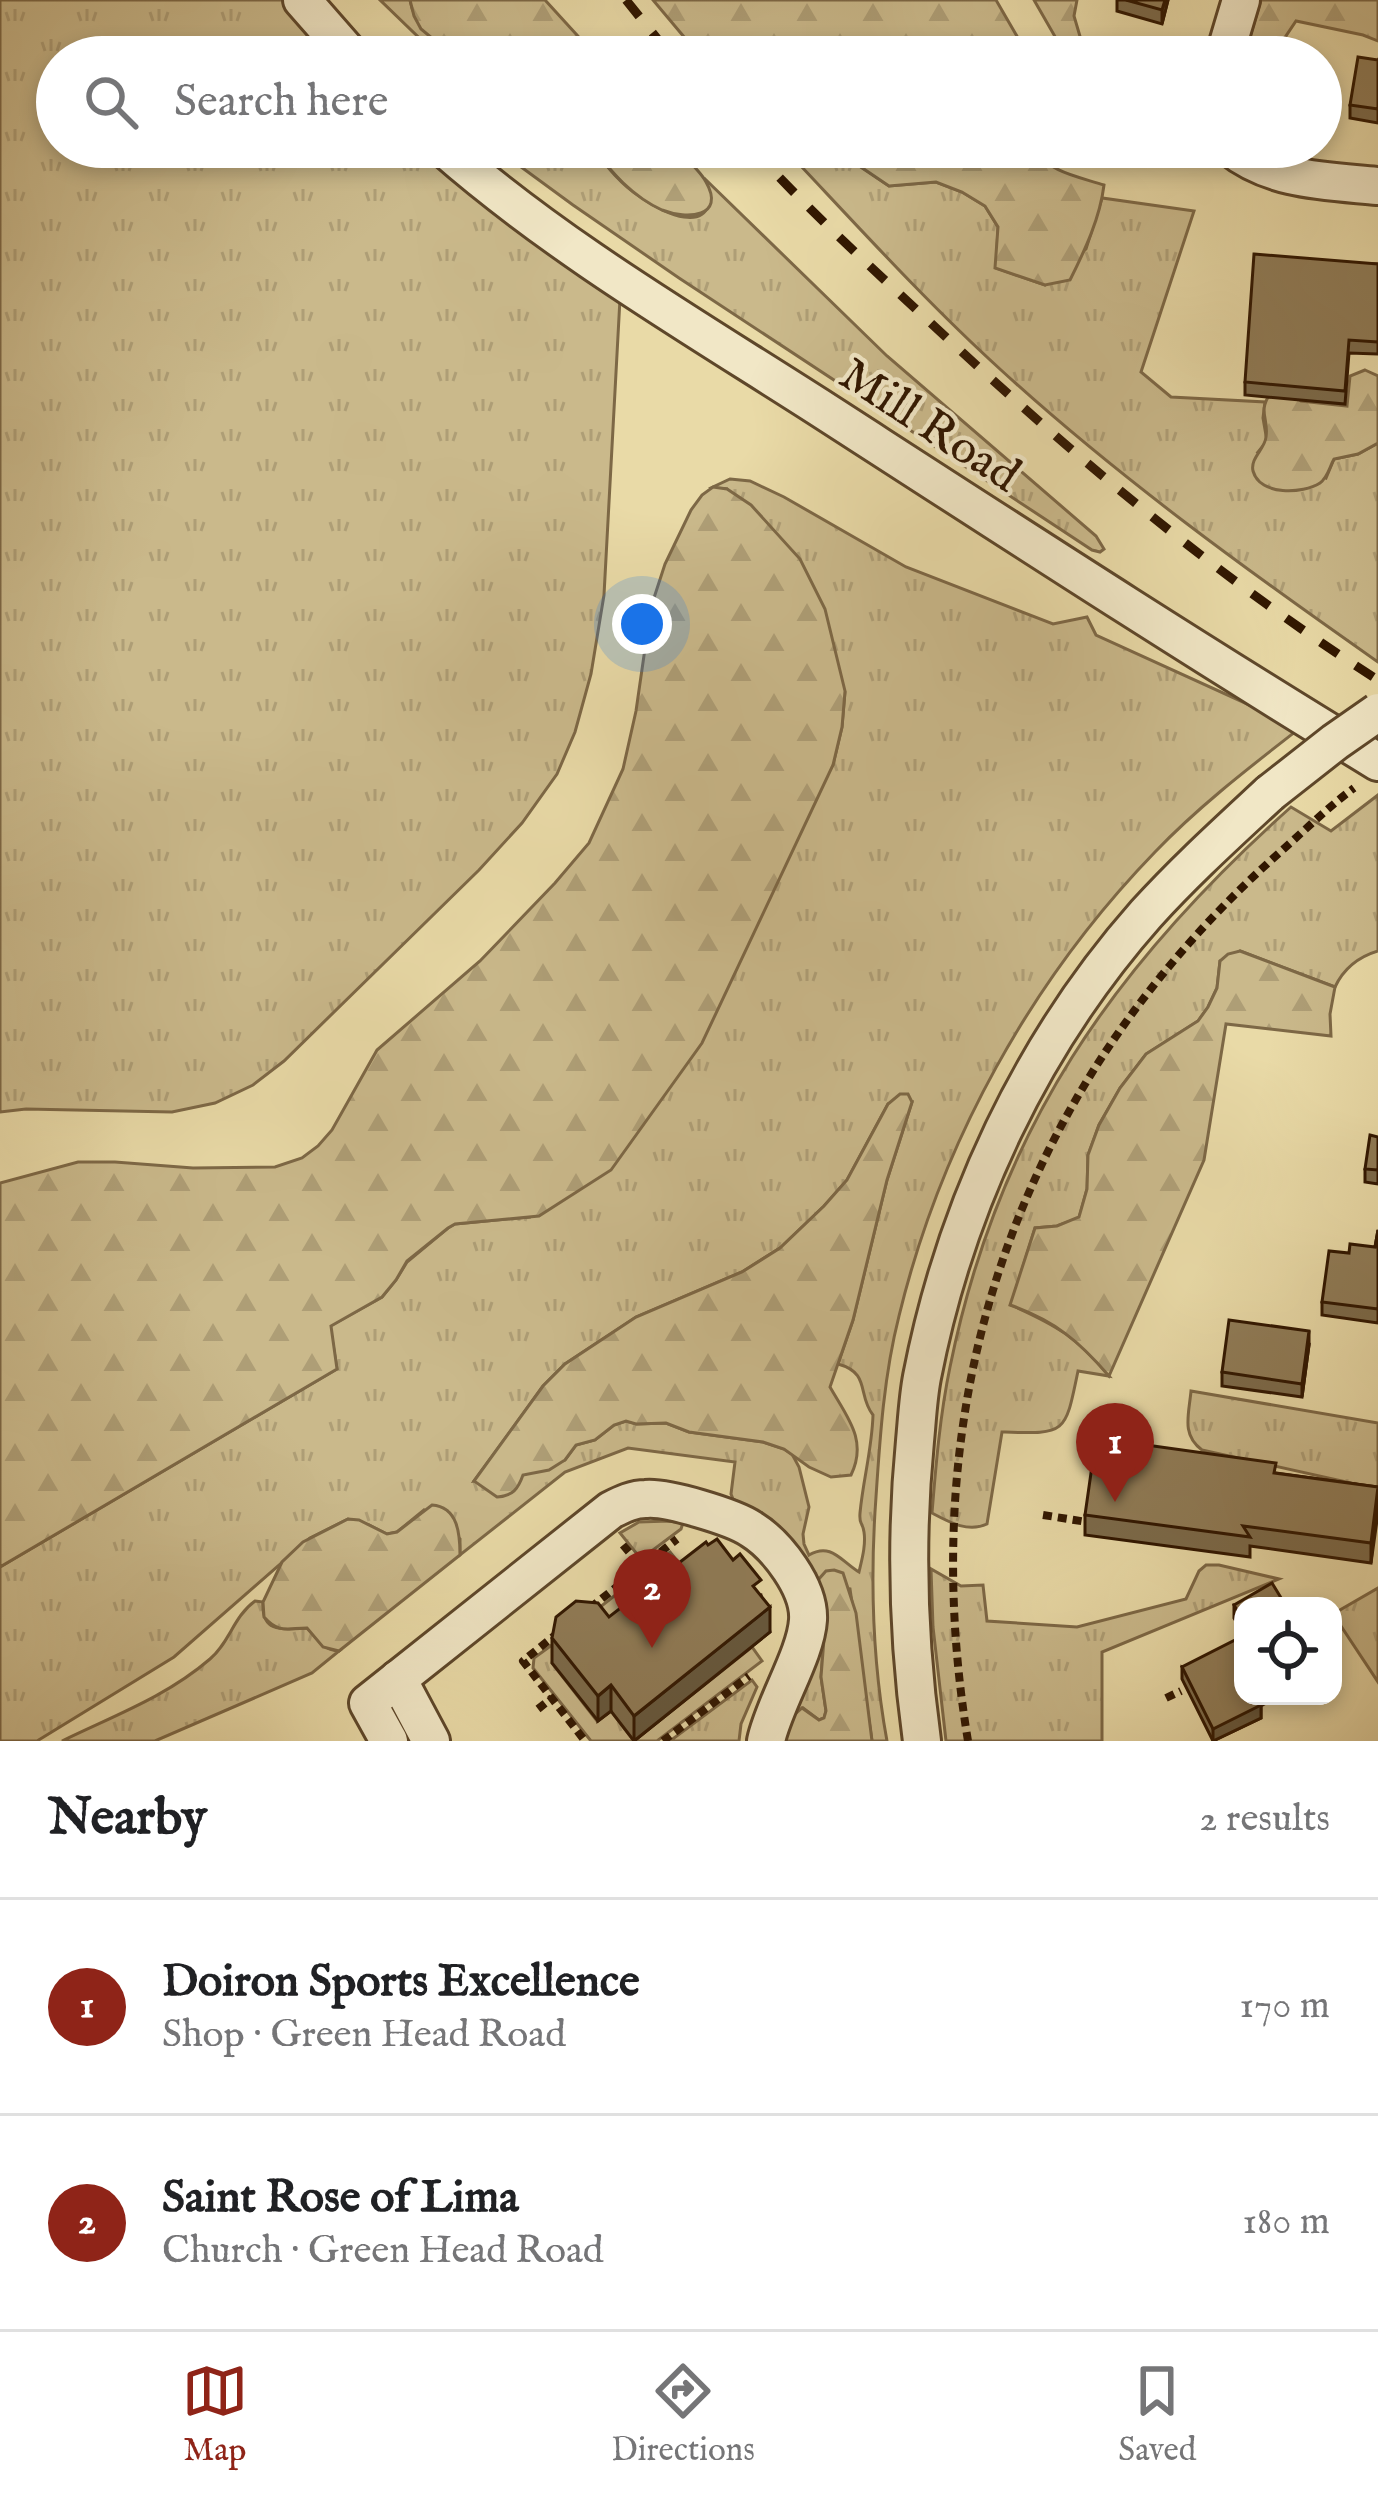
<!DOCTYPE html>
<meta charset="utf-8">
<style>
body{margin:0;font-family:"IM FELL English",serif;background:#f2f2f2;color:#202124}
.controls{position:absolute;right:36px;bottom:36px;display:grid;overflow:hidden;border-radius:24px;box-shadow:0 6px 18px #0003}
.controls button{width:108px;height:108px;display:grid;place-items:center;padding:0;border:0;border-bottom:3px solid #e0e0e0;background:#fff;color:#202124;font:60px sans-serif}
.you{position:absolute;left:642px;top:624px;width:42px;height:42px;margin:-30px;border:9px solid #fff;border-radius:50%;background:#1a73e8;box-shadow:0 0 0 18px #1a73e833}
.badge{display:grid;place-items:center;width:78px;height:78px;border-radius:50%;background:#8f2418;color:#fff;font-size:39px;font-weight:700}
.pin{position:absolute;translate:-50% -99px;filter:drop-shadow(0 3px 6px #0008)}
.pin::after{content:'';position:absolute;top:63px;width:42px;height:36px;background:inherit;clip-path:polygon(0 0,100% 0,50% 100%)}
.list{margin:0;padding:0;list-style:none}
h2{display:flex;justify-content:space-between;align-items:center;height:156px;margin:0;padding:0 48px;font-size:51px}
h2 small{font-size:39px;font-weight:400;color:#757577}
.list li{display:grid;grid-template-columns:78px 1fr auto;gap:36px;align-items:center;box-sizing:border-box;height:216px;padding:0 48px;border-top:3px solid #e0e0e0}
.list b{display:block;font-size:45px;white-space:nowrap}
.list p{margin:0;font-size:39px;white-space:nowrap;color:#757577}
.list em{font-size:39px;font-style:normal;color:#757577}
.icon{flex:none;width:66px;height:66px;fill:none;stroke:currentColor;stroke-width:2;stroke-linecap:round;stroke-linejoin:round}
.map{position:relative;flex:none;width:1378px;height:1741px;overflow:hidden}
.search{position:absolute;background:#fff;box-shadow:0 6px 18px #0003;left:36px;right:36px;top:36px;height:132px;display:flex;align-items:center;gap:30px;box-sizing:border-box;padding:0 42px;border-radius:66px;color:#757577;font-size:45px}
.sheet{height:588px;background:#fff}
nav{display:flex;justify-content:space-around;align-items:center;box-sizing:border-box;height:168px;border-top:3px solid #e0e0e0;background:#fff;font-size:33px;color:#757577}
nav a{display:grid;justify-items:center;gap:6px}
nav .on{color:#8f2418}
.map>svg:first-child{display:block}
.grass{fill:url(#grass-tufts);stroke:#7d6846;stroke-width:3;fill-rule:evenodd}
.forest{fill:url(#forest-firs);stroke:#7d6846;stroke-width:3}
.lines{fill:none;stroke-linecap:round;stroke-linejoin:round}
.minor-casing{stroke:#5e472a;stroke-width:42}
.path{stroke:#301600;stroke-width:8;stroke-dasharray:9 6;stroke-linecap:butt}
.minor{stroke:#f1e7c6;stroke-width:36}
.rail{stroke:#301600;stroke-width:9;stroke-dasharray:21 21;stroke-linecap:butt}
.minor-bridge-casing{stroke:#5e472a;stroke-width:42;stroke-linecap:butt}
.minor-bridge{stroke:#f1e7c6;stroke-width:36}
.wall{fill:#7c6b4b;stroke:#301600;stroke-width:3}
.shaded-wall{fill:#65573d;stroke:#301600;stroke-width:3}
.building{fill:#907c57;stroke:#301600;stroke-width:3}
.labels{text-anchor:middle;stroke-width:9;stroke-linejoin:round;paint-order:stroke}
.street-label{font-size:48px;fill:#301600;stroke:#f1e7c6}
</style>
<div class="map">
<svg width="1378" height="1741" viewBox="0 0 1378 1741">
<defs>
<pattern id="grass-tufts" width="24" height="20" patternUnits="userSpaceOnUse" patternTransform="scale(3)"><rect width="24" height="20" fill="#cab98b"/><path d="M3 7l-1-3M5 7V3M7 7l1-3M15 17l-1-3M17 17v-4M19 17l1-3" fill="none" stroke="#ae9e76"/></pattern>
<pattern id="forest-firs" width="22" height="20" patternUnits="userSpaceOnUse" patternTransform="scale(3)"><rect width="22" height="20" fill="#cab98b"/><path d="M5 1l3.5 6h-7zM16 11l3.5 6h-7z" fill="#ae9e76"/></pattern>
</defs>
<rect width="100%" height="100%" fill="#e9daa7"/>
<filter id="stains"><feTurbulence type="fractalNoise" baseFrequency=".00167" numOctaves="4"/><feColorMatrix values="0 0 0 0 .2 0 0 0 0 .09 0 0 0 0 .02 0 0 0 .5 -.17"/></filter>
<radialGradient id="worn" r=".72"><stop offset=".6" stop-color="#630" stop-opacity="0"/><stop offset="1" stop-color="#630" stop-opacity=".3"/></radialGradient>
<g class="grass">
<path d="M0 0H302L352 57H57V147H443L621 280 604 595 591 674 575 732 557 774 522 823 479 870 284 1061 253 1085 215 1103 172 1112 26 1109 0 1112Z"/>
<path d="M380 0H410C415 30 438 40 462 55L506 48 524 57H439Z"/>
<path d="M494 147H592C606 165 620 184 639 196 652 205 669 215 684 217 711 221 715 196 704 178L887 356 1096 536 1104 549 1100 552 1092 550 679 278 573 205Z"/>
<path d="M783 147H839L858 165 889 186 936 182 962 192 985 206 998 227 996 268 1045 285 1086 249 1102 198 1194 211 1141 372 1171 397 1265 402 1263 418 1267 441 1258 452 1326 478 1334 459 1358 454 1378 443V662C1248 571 1118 477 1001 370 924 300 854 222 783 147Z"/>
<path d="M730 479 750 481 784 497 906 567 1053 624 1087 617 1096 635 1300 728C1250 767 1199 806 1155 852 1031 980 941 1143 899 1316 884 1375 880 1436 876 1497 870 1579 872 1659 887 1741H872L850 1589 818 1586 776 1527 761 1514 733 1499 731 1494 735 1462 628 1448 565 1472 460 1555V1539L424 1510 397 1532 387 1534 369 1525 348 1519 310 1538 174 1657 37 1741H0V1567L337 1369 330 1326 382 1297 396 1280 407 1262 448 1228 455 1224 530 1217 833 765 842 727 845 692 727 489 713 487ZM912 1102 887 1180 853 1320 838 1364C871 1373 857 1395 873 1415 872 1449 863 1480 860 1513 859 1526 862 1520 864 1532 866 1545 862 1559 859 1572 841 1561 831 1542 809 1555L804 1544 803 1534 809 1507 799 1467 792 1454 784 1449 763 1442 689 1432 666 1423 637 1424 626 1421 614 1425 595 1440 576 1445 565 1460 523 1475 474 1481 543 1386 565 1364 636 1317 742 1272 780 1248 824 1206 847 1180 888 1104Z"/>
<path d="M1378 795V951C1358 957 1344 968 1335 987L1240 951 1220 961 1217 988 1208 1007 1198 1021 1146 1054 1120 1088 1099 1125 1088 1155 1087 1189 1079 1218 1057 1226 1035 1228 1011 1305C1058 1326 1075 1336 1109 1376L1078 1371C1065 1435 1066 1434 1002 1432L987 1524C968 1533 949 1522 932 1513 936 1464 940 1415 950 1367 998 1130 1113 966 1291 807L1331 831Z"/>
<path d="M1191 1391 1378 1423V1489L1202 1450C1181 1435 1189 1414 1191 1391Z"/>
<path d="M669 1521 683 1523 681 1529 641 1559 620 1533 639 1522Z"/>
<path d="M670 1552 691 1578 609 1642 576 1626Z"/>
<path d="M1206 1565H1219L1279 1579 1102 1652V1741H946L933 1627 931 1569 961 1586 983 1585 987 1621 1077 1627 1186 1599 1199 1571Z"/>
<path d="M1378 1588V1682L1333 1614Z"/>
<path d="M255 1601 263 1602C261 1635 286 1629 307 1628 318 1638 322 1650 339 1651L312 1673 155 1741H62C113 1716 166 1697 210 1659 230 1642 233 1617 255 1601Z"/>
<path d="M824 1635 821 1677 826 1711 824 1718 819 1720 803 1708 793 1716Z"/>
<path d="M556 1642 552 1663 597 1721 611 1711 634 1741 752 1647 762 1661 657 1741H591L533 1668 534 1658Z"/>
<path d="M752 1680 757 1687 741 1724 739 1741H670Z"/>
</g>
<g class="forest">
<path d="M410 0H545L597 57H524L505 49 462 55 445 49 421 29 414 16Z"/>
<path d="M653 0H996L1029 57H713L690 44Z"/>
<path d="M1034 0H1077L1074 16 1084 50 1073 55 1061 47Z"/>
<path d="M1261 0H1378V41L1363 35 1296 21 1284 39 1279 57H1244Z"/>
<path d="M592 147H674C685 158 699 169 706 182 726 217 687 220 662 210 633 197 611 172 592 147Z"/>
<path d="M839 147H1034C1046 172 1079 177 1104 185 1100 218 1085 250 1070 280L1045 285 995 268 998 227 985 206 962 192 936 182 889 186 858 165Z"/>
<path d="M1365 370 1378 376V443L1358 454 1334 459C1329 468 1328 477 1320 483 1303 494 1260 496 1253 471 1250 458 1265 449 1266 437 1269 417 1257 413 1271 392L1289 390 1301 401 1347 406 1350 376Z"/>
<path d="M713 487 727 489 751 505 800 559 825 609 845 691 842 727 833 765 702 1043 611 1170 539 1216 455 1224 448 1228 407 1261 396 1280 382 1297 331 1326 337 1369 0 1567V1183L78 1162H115L193 1168 275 1167 302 1158 318 1146 332 1130 377 1050 480 961 555 883 589 843 623 769 636 711 651 607 665 564 691 510 702 495Z"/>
<path d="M1240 951 1335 987 1330 1014 1331 1036 1226 1024 1204 1160 1109 1376C1079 1341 1055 1321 1010 1305L1035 1228 1057 1226 1079 1217 1087 1189 1088 1155 1099 1125 1120 1088 1146 1054 1198 1021 1208 1007 1217 988 1220 961 1228 954Z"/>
<path d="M900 1094H908L912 1102 887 1180 853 1320 830 1387C847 1417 868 1440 851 1475L831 1477 809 1467 784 1449 763 1442 689 1432 666 1423 636 1424 626 1421 614 1425 595 1440 576 1445 565 1460 549 1470 523 1475C518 1489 513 1496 497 1497L474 1481 543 1386 565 1364 636 1317 742 1272 780 1248 824 1206 847 1180 888 1104Z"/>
<path d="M432 1505C458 1507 460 1534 460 1555L339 1651 323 1647 307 1628C288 1628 279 1634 264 1617L263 1602 282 1562 303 1542 348 1519 359 1520 387 1534 397 1532Z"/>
<path d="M834 1570 843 1573 856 1613 872 1741H785L793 1716 802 1708 819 1720 824 1718 826 1711 821 1677 826 1614 818 1580 826 1571Z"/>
</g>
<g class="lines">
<defs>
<g id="minor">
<path d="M302 0 352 57"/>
<path d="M1224 57 1241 0"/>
<path d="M443 147C557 247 689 324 817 406 1003 526 1189 647 1378 762"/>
<path d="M1230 147C1272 181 1326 181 1378 186"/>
<path d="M398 1679 431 1741"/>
<path d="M389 1741 368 1703 611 1510C623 1504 633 1499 646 1499 667 1497 733 1517 751 1529 777 1545 810 1588 808 1620 806 1654 774 1704 766 1741"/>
<path d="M922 1741C908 1640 905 1542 915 1441 917 1420 918 1398 922 1377 955 1207 1031 1044 1146 914 1185 871 1227 833 1270 793"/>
</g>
</defs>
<use href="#minor" class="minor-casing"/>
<g class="path">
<path d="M1043 1515 1087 1522"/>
<path d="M623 1545 642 1567"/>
<path d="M590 1608 677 1539"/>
<path d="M559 1632 523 1661 585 1741"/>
<path d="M1166 1698 1181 1691"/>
<path d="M538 1709 552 1698"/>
<path d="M663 1741 749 1676"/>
<path d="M968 1741C911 1398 1018 1086 1278 854 1303 832 1327 808 1354 788"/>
</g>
<use href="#minor" class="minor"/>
<g class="rail">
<path d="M626 0 672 57"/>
<path d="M751 147C808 210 872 268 934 326 1072 455 1218 578 1378 680"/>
</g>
<defs>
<path id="minor-bridge" d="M1270 793 1335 742 1378 712"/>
</defs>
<use href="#minor-bridge" class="minor-bridge-casing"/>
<use href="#minor-bridge" class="minor-bridge"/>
</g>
<g class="wall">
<path d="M1117 0H1168L1162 24 1117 11Z"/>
<path d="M1378 60V123L1350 118V105Z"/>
<path d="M1341 263 1378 264V354L1349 353 1345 404 1245 395V382Z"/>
<path d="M1378 1137V1184L1365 1182V1169Z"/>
<path d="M1378 1230V1323L1322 1315V1302L1349 1253 1375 1247Z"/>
<path d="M1309 1345 1302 1397 1222 1386V1372Z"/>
<path d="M1276 1473 1378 1487 1371 1563 1250 1546V1557L1085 1535V1515Z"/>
<path d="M761 1595 770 1632 634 1741 611 1711 598 1721 552 1663V1638L609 1617Z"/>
<path d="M1234 1605 1243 1606V1633L1234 1618Z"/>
<path d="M1182 1667 1261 1706V1718L1213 1741 1182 1679Z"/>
</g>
<g class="shaded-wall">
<path d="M1165 0H1168L1162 24V10Z"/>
<path d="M1309 1331V1345L1302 1397V1384Z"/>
<path d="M1378 1494V1513L1371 1563V1543Z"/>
<path d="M770 1607V1632L634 1741V1716Z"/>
<path d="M611 1685V1711L598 1721V1696Z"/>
<path d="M1258 1696H1278L1261 1706V1718L1213 1741V1729Z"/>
</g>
<g class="building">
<path d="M1126 0H1165L1162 10Z"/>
<path d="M1358 57 1378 60V109L1350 105Z"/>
<path d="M1254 254 1378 264V342L1349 340 1345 391 1245 382Z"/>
<path d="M1370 1135 1378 1137V1170L1365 1169Z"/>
<path d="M1378 1230V1309L1322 1302 1329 1251 1349 1253 1350 1244 1375 1247Z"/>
<path d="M1229 1320 1309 1331 1302 1384 1222 1372Z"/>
<path d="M1096 1438 1276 1463 1274 1473 1378 1487 1371 1543 1243 1526 1250 1537 1085 1515Z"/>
<path d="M717 1539 733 1560 740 1554 761 1580 753 1586 770 1607 634 1716 611 1685 598 1696 552 1638 556 1617 576 1601 598 1603 609 1617 706 1542 708 1545Z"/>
<path d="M1272 1583 1286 1606H1243V1621L1234 1605Z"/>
<path d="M1243 1636V1696H1258L1261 1705 1213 1729 1182 1667Z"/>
</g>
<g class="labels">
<g class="street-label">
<text transform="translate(931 423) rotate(33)" y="17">Mill Road</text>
</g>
</g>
<rect width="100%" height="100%" filter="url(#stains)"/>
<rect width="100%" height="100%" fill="url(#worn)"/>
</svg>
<div class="controls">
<button><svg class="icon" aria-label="locate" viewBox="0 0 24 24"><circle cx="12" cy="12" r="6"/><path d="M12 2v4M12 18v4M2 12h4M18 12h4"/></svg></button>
</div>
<div class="you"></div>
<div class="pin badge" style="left:1115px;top:1502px">1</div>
<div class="pin badge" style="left:652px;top:1648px">2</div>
<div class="search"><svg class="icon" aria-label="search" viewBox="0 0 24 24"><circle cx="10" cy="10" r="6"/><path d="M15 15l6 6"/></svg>Search here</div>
</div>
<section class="sheet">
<h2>Nearby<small>2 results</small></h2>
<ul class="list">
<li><span class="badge">1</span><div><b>Doiron Sports Excellence</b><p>Shop · Green Head Road</p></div><em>170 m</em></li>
<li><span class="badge">2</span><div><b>Saint Rose of Lima</b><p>Church · Green Head Road</p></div><em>180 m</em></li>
</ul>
</section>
<nav>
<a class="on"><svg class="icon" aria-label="map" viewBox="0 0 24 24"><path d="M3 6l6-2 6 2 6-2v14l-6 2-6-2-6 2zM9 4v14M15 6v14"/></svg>Map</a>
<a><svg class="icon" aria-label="directions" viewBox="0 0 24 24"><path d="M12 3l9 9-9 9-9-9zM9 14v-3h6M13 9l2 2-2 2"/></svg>Directions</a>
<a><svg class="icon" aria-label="saved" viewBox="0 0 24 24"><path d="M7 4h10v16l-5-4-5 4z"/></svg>Saved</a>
</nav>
